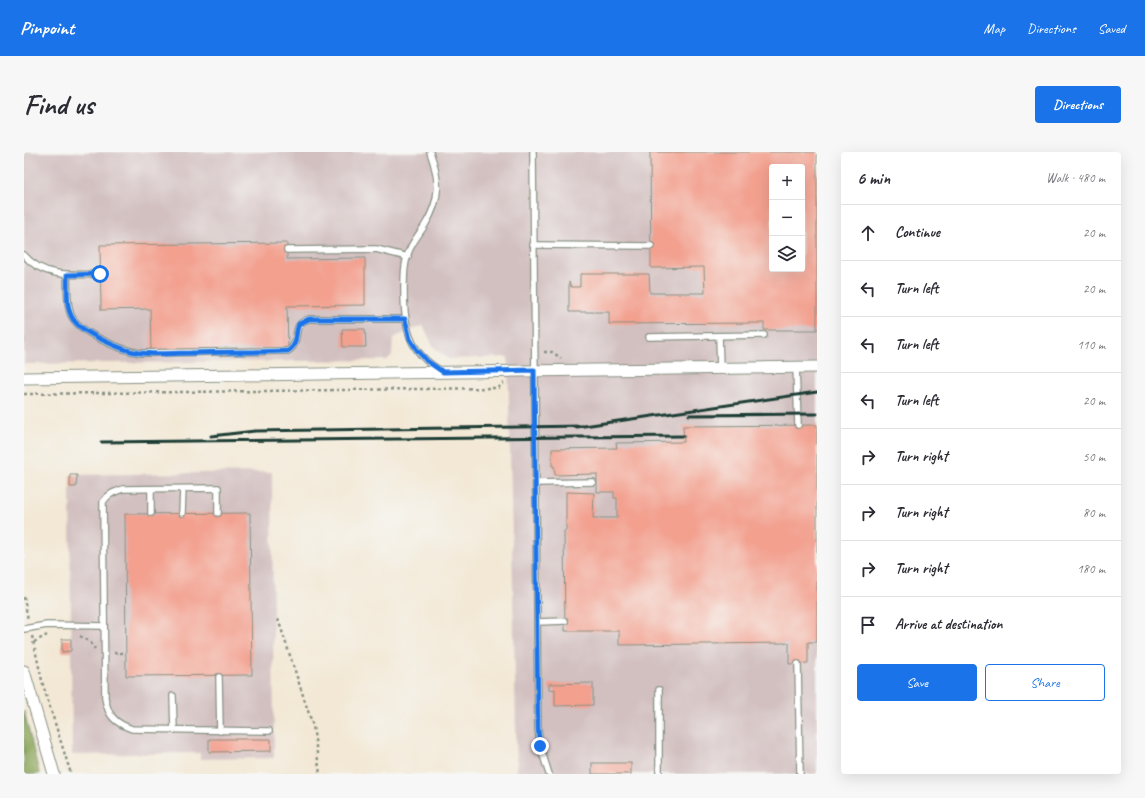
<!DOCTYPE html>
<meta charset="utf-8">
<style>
body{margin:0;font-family:Caveat,sans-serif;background:#f7f7f7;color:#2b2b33}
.controls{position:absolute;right:12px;top:12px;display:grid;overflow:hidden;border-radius:4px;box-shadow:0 4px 16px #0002}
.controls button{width:36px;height:36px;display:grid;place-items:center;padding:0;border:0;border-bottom:1px solid #e1e1e2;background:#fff;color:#2b2b33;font:20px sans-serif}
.stop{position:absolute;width:12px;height:12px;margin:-9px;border:3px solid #1a73e8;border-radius:50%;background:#fff}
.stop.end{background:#1a73e8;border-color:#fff;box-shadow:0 1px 4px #0008}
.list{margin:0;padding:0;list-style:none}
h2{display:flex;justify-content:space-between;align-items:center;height:52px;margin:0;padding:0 16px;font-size:17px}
h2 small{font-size:13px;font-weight:400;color:#7c7c81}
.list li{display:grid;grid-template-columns:26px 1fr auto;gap:12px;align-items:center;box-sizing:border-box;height:56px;padding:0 16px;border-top:1px solid #e1e1e2}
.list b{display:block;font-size:15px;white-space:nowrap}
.list em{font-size:13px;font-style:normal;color:#7c7c81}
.actions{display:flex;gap:8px;padding:12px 16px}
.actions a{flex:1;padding:9px 0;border:1px solid #1a73e8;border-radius:4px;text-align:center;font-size:14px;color:#1a73e8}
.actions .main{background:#1a73e8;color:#fff}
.icon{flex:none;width:22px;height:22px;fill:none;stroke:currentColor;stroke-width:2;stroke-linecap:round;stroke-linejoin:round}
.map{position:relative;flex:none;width:793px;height:622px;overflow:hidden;border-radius:4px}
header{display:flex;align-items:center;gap:24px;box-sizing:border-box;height:56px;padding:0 20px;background:#1a73e8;color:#fff}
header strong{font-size:19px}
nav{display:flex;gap:22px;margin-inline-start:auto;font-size:14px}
.intro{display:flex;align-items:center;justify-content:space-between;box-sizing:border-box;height:96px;padding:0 24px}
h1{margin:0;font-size:28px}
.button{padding:10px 18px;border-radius:4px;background:#1a73e8;color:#fff;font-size:14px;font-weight:700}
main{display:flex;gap:24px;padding:0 24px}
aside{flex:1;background:#fff;border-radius:4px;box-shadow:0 4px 16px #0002}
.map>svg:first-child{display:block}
.industrial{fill:#d2bfc0;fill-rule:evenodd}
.forest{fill:#8aa456;stroke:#547045}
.building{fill:#f3a08f;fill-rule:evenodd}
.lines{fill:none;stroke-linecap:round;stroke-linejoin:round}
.service-casing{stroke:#899284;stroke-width:8}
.minor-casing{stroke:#899284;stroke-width:13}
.path{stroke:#899284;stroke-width:2.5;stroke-dasharray:3 3;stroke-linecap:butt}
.service{stroke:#fff;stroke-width:5.5}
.minor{stroke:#fff;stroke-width:11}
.rail{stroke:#1f3d34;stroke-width:3}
.route{stroke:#1a73e8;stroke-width:5}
</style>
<header>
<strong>Pinpoint</strong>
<nav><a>Map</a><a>Directions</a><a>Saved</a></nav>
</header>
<div class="intro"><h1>Find us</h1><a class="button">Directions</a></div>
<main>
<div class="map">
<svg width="793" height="622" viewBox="0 0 793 622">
<rect width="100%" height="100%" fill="#f6f6f2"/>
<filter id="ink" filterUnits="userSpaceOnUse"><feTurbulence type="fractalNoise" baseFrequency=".025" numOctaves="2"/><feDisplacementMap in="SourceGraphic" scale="8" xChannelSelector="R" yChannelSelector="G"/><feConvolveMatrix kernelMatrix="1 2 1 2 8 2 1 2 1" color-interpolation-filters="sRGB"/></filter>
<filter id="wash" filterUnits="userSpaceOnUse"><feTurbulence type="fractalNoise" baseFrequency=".012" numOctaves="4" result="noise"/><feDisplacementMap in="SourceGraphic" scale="16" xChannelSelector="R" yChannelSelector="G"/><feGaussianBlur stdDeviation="0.9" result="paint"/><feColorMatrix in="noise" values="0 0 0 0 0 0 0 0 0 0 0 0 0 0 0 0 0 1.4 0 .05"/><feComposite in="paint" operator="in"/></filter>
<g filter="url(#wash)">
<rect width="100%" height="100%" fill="#f3e8d5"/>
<g class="industrial">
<path d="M0 0H793V622H493L484 205 424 207 409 194 399 173 369 186 368 203 363 208 0 212ZM748 15H778V117H748Z"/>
<path d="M248 320 250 606 176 607V601L48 603 47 500H38L47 487 46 323Z"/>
</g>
<path class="forest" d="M0 559 15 620 16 622H0Z"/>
<g id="blocks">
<g class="building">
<path d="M626 0H793V178H740V171L585 172V160H545V130L547 135H556V122H625L626 141H681L680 115 627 116ZM748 15H778V117H748Z"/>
<path d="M263 91V107L341 106V153L263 154 264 196 127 198 126 157 77 158 76 93Z"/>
<path d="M318 177H341L342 195H319Z"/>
<path d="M793 273V490H784V511L765 512V491L595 493V479H541L540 379H542V340L570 341 569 366H593V346H590V340H573V322L531 323 530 314H528V297L593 296 592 291 660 290 659 274Z"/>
<path d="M46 323H53L52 335H46Z"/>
<path d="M226 361 228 523 102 524 101 362Z"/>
<path d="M38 487H47V499L38 500Z"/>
<path d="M569 531V553L531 554V537L525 538V532Z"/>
<path d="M185 587H247V599L185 600Z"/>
<rect x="568" y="611" width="39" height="11"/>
</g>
</g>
</g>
<g filter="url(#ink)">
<use href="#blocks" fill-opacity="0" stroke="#899284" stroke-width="1"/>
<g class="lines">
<defs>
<g id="service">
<path d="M406 0C416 28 417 47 401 73 396 81 389 89 385 99 380 111 380 125 380 138 380 174 384 200 417 219"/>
<path d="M509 0 514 577 516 594 525 622"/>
<path d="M509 93 627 94"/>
<path d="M263 98 352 97 384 105"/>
<path d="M0 103C19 126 49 123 76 122"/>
<path d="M43 123C44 136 42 151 47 163 55 181 97 198 116 201L264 199C279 189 265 173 285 167H381"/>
<path d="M695 184 696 216"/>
<path d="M625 185 740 183"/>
<path d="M772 215 774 273"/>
<path d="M512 331 569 330"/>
<path d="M127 361V337"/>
<path d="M158 361 159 337"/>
<path d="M194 361V336L99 337C90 340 84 342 79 350L81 546C84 564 91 571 108 577L245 579"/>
<path d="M513 470 541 469"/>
<path d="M0 477 23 473 80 474"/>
<path d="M774 512 776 622"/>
<path d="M195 525 196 579"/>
<path d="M635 538V622"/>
<path d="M149 544 150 578"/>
</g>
<g id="minor">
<path d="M0 226 793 215"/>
<path d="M0 519 30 622"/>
</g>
</defs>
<use href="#service" class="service-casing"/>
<use href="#minor" class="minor-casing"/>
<g class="path">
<path d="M520 200H528L537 206"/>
<path d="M0 242 474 236 480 231"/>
<path d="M0 445 4 468"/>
<path d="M254 467 289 574 296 622"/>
<path d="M8 484 19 533 47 622"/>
<path d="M56 484 66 490 71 497"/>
<path d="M10 490 23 483"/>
<path d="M90 501H101"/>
</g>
<use href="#service" class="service"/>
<use href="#minor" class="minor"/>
<g class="rail">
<path d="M665 263 793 262"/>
<path d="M553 275 793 240"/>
<path d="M187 284 231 279 558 274"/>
<path d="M77 290 660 284"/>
</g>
</g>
</g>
<g class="lines" filter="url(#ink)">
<path class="route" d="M76 122 43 123C44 137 41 155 49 167 58 181 99 199 116 201 133 203 150 201 167 201 200 200 232 200 264 199 275 192 270 183 275 172L285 167H381L386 187 393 198 403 209 419 220 510 218 514 577 516 594"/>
</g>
</svg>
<div class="controls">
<button>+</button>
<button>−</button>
<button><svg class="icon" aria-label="layers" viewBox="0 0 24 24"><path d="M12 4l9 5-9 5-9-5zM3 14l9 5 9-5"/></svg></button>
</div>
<div class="stop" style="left:76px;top:122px"></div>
<div class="stop end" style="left:516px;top:594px"></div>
</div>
<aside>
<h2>6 min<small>Walk · 480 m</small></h2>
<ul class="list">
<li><svg class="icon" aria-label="ahead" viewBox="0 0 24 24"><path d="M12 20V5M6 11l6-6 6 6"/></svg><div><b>Continue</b></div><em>20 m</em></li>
<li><svg class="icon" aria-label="left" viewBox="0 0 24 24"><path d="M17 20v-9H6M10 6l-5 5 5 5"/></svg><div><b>Turn left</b></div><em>20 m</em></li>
<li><svg class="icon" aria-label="left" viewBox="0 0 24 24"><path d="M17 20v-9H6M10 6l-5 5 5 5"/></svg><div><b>Turn left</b></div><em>110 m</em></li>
<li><svg class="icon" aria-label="left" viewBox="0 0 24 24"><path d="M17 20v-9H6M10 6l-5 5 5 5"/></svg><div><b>Turn left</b></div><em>20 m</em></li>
<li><svg class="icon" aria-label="right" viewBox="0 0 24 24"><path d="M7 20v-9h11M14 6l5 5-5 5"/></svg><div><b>Turn right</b></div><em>50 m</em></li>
<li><svg class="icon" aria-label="right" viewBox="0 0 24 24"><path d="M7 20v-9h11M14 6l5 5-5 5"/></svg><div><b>Turn right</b></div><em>80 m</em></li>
<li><svg class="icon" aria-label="right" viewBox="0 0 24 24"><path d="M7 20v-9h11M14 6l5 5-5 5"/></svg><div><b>Turn right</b></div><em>180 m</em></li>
<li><svg class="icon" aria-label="arrive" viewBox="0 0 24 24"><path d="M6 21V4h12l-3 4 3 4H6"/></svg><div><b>Arrive at destination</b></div></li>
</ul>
<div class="actions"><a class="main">Save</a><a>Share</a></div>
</aside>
</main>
